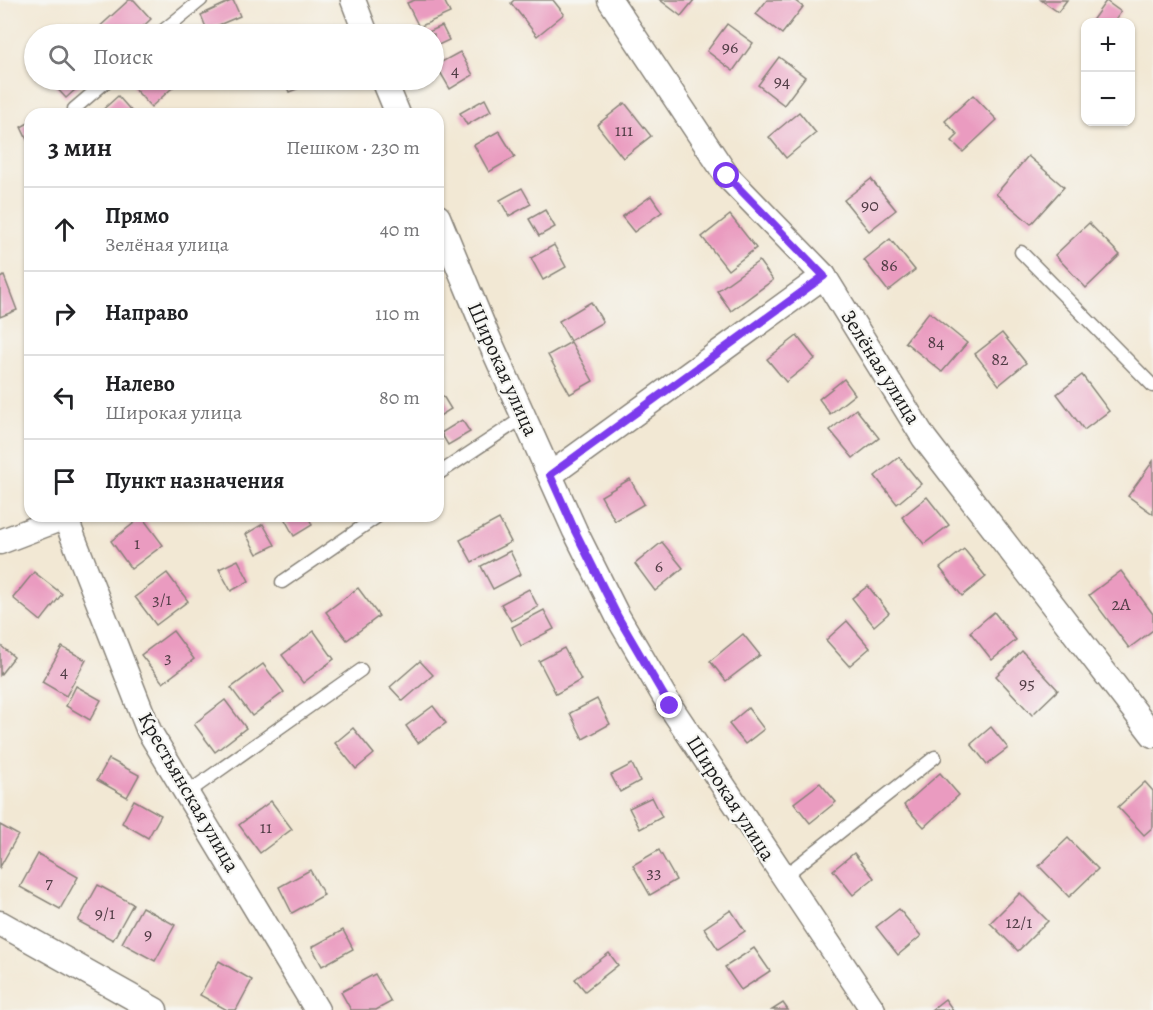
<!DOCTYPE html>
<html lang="ru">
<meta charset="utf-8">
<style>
body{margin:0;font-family:Alegreya,serif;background:#f6f6f6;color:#202124}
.controls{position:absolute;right:18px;top:18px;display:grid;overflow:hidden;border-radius:12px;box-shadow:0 2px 4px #0004}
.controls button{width:54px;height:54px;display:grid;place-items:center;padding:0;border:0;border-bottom:2px solid #e0e0e0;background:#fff;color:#202124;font:30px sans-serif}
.stop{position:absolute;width:18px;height:18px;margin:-14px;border:4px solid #7c3aed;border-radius:50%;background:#fff}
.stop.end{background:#7c3aed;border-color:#fff;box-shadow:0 2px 6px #0008}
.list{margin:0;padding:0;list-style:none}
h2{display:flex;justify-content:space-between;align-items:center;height:78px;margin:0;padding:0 24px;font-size:26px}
h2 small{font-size:20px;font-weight:400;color:#757577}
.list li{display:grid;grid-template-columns:39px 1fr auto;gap:18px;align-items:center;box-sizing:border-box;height:84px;padding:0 24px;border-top:2px solid #e0e0e0}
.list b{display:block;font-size:22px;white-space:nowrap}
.list p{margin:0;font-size:20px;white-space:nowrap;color:#757577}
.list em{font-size:20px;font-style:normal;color:#757577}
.icon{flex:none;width:33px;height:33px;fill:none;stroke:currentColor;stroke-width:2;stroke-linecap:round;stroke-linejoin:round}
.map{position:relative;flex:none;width:1153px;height:1010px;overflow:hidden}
.search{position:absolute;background:#fff;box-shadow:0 2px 4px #0004;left:24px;top:24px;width:420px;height:66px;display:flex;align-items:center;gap:15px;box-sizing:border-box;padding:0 21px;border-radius:33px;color:#757577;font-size:22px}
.panel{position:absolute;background:#fff;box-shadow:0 2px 4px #0004;left:24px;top:108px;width:420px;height:414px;border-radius:18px}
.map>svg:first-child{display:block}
.building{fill:#ea9bc0}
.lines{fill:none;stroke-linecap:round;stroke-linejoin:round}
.lane-casing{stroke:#878278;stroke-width:15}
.street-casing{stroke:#878278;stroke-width:27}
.lane{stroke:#fff;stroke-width:12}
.street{stroke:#fff;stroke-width:24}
.route{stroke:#7c3aed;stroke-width:8}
.labels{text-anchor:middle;stroke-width:4.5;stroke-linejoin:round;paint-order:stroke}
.number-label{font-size:18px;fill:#503c45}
.street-label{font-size:21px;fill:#1c1c1c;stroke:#f6f6f2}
</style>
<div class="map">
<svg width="1153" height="1010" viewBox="0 0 1153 1010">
<rect width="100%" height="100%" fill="#f6f6f2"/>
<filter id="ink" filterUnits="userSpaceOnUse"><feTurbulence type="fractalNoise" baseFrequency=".0167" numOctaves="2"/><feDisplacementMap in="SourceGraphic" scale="12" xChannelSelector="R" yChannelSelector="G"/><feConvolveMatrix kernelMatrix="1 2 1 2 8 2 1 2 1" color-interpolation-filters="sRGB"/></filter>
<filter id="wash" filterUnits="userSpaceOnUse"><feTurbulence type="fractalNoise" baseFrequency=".008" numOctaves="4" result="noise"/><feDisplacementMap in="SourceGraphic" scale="24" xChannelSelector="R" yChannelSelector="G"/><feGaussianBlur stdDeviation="1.35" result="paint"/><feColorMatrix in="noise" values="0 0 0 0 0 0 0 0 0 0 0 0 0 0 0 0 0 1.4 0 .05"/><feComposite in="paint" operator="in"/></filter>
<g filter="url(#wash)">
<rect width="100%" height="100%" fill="#f2e8d4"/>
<g id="blocks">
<g class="building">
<path d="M129 0H134L151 19 135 34H100L96 30Z"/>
<path d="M233 0 240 16 207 30 201 15Z"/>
<path d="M415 0H444L450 13 419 27 407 3Z"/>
<path d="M514 0H553L564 14 537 36 511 3Z"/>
<path d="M660 0H694L681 16Z"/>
<path d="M767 0H794L803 7 782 34 756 14Z"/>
<path d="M1041 0H1067L1058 12Z"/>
<path d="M1106 1 1121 12 1114 22H1091Z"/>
<path d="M727 24 753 43 733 71 707 51Z"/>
<path d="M442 26 449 40 434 47V34H424Z"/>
<path d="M460 52 473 75 450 89 436 65Z"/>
<path d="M779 57 805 77 784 105 758 85Z"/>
<path d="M49 80H86L66 98Z"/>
<path d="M139 80H181L151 107 132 86Z"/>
<path d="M284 80H320L289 92Z"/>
<path d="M973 95 997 120 963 152 952 141 958 135 945 121Z"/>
<path d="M118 96 134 114H98Z"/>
<path d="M485 99 491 111 467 125 460 113Z"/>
<path d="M625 103 651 136 623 158 597 125Z"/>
<path d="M799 112 816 133 786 158 769 137Z"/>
<path d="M30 122V146L21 127Z"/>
<path d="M499 131 515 157 489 172 474 145Z"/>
<path d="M1028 156 1064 187 1031 224 996 194Z"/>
<path d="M871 179 896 210 869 231 844 200Z"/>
<path d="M522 188 531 204 509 216 500 200Z"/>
<path d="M651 196 662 212 634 232 622 217Z"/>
<path d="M545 210 555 227 539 236 529 219Z"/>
<path d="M730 215 756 248 728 270 702 237Z"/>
<path d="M1089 223 1120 255 1086 288 1055 255Z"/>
<path d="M890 239 915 270 888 291 864 260Z"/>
<path d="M554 245 566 267 543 280 531 258Z"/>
<path d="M759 261 773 280 731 311 717 291Z"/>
<path d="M4 276 17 310 0 317V278Z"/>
<path d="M591 302 603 322 570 341 559 321Z"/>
<path d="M929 312 967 343 942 372 905 342Z"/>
<path d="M1002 333 1026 363 999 385 975 354Z"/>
<path d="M797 336 815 359 786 382 767 359Z"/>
<path d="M571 342 593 381 570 394 548 355Z"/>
<path d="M1082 375 1109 411 1084 430 1057 394Z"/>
<path d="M844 379 855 394 830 414 819 399Z"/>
<path d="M443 396 451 409 438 417V399Z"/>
<path d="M856 409 879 438 853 458 830 430Z"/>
<path d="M462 420 470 432 448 445 441 433Z"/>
<path d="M899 457 921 484 897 504 875 476Z"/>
<path d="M1153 461V514L1128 496Z"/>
<path d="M630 479 644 504 615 521 601 496Z"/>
<path d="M927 497 949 525 924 544 902 517Z"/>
<path d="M283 516H308L312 525 294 536Z"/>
<path d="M142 517 163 545 131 569 111 541Z"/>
<path d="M499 519 511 542 472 562 460 540Z"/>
<path d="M263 524 275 545 257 554 246 534Z"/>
<path d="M662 542 683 568 655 591 635 564Z"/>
<path d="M964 549 986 577 962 596 940 568Z"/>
<path d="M510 551 521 574 493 589 481 566Z"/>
<path d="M238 560 249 581 231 591 219 569Z"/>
<path d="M1121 571 1153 614V630L1129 648 1089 595Z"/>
<path d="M34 572 62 594 41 621 13 598Z"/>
<path d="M167 573 188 601 156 625 135 597Z"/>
<path d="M868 586 889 613 874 626 852 598Z"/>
<path d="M358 588 379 616 347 640 326 612Z"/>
<path d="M529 589 538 607 511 621 501 604Z"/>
<path d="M544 610 554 629 521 646 512 627Z"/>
<path d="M994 612 1016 640 992 660 970 632Z"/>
<path d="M847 621 870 648 849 666 826 640Z"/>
<path d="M173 631 194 659 163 683 141 655Z"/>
<path d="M314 631 334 659 303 683 282 655Z"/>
<path d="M743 634 760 655 726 681 710 661Z"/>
<path d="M0 645 14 657 0 675Z"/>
<path d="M62 647 86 660 66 696 42 682Z"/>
<path d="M564 648 581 680 556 694 539 661Z"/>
<path d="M1022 651 1058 690 1032 715 996 676Z"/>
<path d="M420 661 433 675 403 701 390 687Z"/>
<path d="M263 664 284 692 252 716 231 688Z"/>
<path d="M76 686 101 700 90 720 66 706Z"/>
<path d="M597 699 610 724 583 739 570 713Z"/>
<path d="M225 700 246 728 215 752 194 724Z"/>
<path d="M433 706 446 723 418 743 406 726Z"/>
<path d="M748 708 764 729 745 744 729 724Z"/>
<path d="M991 727 1008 748 987 764 971 744Z"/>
<path d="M353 728 374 754 356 769 335 743Z"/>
<path d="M109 759 139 775 127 797 97 780Z"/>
<path d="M632 764 640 781 620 792 611 775Z"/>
<path d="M940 773 959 795 924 827 904 805Z"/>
<path d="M1145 782 1153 791V827L1144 835 1118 807Z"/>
<path d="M820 783 836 802 810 823 794 803Z"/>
<path d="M652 797 662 817 640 829 629 808Z"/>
<path d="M134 800 161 815 148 838 122 823Z"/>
<path d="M271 801 292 829 260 853 239 825Z"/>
<path d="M0 825 18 835 0 867Z"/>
<path d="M1068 838 1098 869 1069 897 1039 866Z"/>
<path d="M659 850 676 880 650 895 633 865Z"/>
<path d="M854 853 874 878 853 895 833 870Z"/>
<path d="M38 854 78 877 60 909 20 887Z"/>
<path d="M310 870 324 895 292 913 279 887Z"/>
<path d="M98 885 133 904 113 940 78 921Z"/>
<path d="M1020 893 1048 921 1018 951 990 923Z"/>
<path d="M142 907 175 925 155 961 122 943Z"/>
<path d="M899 909 921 936 898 955 876 927Z"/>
<path d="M731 910 745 931 718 949 704 928Z"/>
<path d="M343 930 353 949 322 966 312 947Z"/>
<path d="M754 948 770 971 741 990 725 967Z"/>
<path d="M609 953 618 965 585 991 575 979Z"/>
<path d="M219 961 252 980 236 1010H227L200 995Z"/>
<path d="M375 974 391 1002 376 1010H351L341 992Z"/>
<path d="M945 999 953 1010H931Z"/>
<path d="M783 1003 788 1010H772Z"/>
</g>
</g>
</g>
<g filter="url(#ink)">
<use href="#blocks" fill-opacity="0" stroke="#878278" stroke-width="1.5"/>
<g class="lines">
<defs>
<g id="lane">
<path d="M159 34 201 0"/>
<path d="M74 109 108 80"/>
<path d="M1021 252 1153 386"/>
<path d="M438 474 524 417"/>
<path d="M282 582 378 516"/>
<path d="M187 793 361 670"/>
<path d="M783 877 935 757"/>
</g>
<g id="street">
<path d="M353 0 366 34"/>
<path d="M610 0 727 176 824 276 924 438 1153 735"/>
<path d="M384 80 398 114"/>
<path d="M438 217 486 333 575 531 618 617 670 706 873 1010"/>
<path d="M550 475 824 276"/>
<path d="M0 542 65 517 149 731 317 1010"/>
<path d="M0 923 155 1010"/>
</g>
</defs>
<use href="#lane" class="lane-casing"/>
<use href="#street" class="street-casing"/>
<use href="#lane" class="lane"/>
<use href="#street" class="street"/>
</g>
</g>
<g class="lines" filter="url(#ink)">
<path class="route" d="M670 706 618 617 575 531 550 475 824 276 727 176"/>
</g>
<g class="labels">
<g class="number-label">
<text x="730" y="53">96</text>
<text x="455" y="76">4</text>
<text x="782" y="87">94</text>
<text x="624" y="136">111</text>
<text x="870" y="211">90</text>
<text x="889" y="271">86</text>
<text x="936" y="348">84</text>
<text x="1000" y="365">82</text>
<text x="137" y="549">1</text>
<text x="659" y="572">6</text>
<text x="162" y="605">3/1</text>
<text x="1121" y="610">2А</text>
<text x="168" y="663">3</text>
<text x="64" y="677">4</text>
<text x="1027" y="689">95</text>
<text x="266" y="833">11</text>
<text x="654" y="878">33</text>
<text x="49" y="888">7</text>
<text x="105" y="919">9/1</text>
<text x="1019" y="928">12/1</text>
<text x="148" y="940">9</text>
</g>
<g class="street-label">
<text transform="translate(881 367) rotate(58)" y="7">Зелёная улица</text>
<text transform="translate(503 369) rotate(66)" y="7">Широкая улица</text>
<text transform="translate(189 792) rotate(60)" y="7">Крестьянская улица</text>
<text transform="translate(731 798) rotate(57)" y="7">Широкая улица</text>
</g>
</g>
</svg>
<div class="controls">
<button>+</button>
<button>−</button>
</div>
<div class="stop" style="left:727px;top:176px"></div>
<div class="stop end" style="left:670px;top:706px"></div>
<div class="search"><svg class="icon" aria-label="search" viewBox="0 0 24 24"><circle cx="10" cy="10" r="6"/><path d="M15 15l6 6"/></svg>Поиск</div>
<section class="panel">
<h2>3 мин<small>Пешком · 230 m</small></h2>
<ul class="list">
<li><svg class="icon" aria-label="ahead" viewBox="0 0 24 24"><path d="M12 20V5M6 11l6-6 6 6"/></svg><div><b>Прямо</b><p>Зелёная улица</p></div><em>40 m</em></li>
<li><svg class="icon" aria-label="right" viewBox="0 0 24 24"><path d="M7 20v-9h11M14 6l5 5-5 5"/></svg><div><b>Направо</b></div><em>110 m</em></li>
<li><svg class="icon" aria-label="left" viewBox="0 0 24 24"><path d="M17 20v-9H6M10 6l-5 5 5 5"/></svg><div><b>Налево</b><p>Широкая улица</p></div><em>80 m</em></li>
<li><svg class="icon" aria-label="arrive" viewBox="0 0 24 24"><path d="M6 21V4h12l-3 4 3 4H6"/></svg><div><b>Пункт назначения</b></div></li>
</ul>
</section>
</div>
